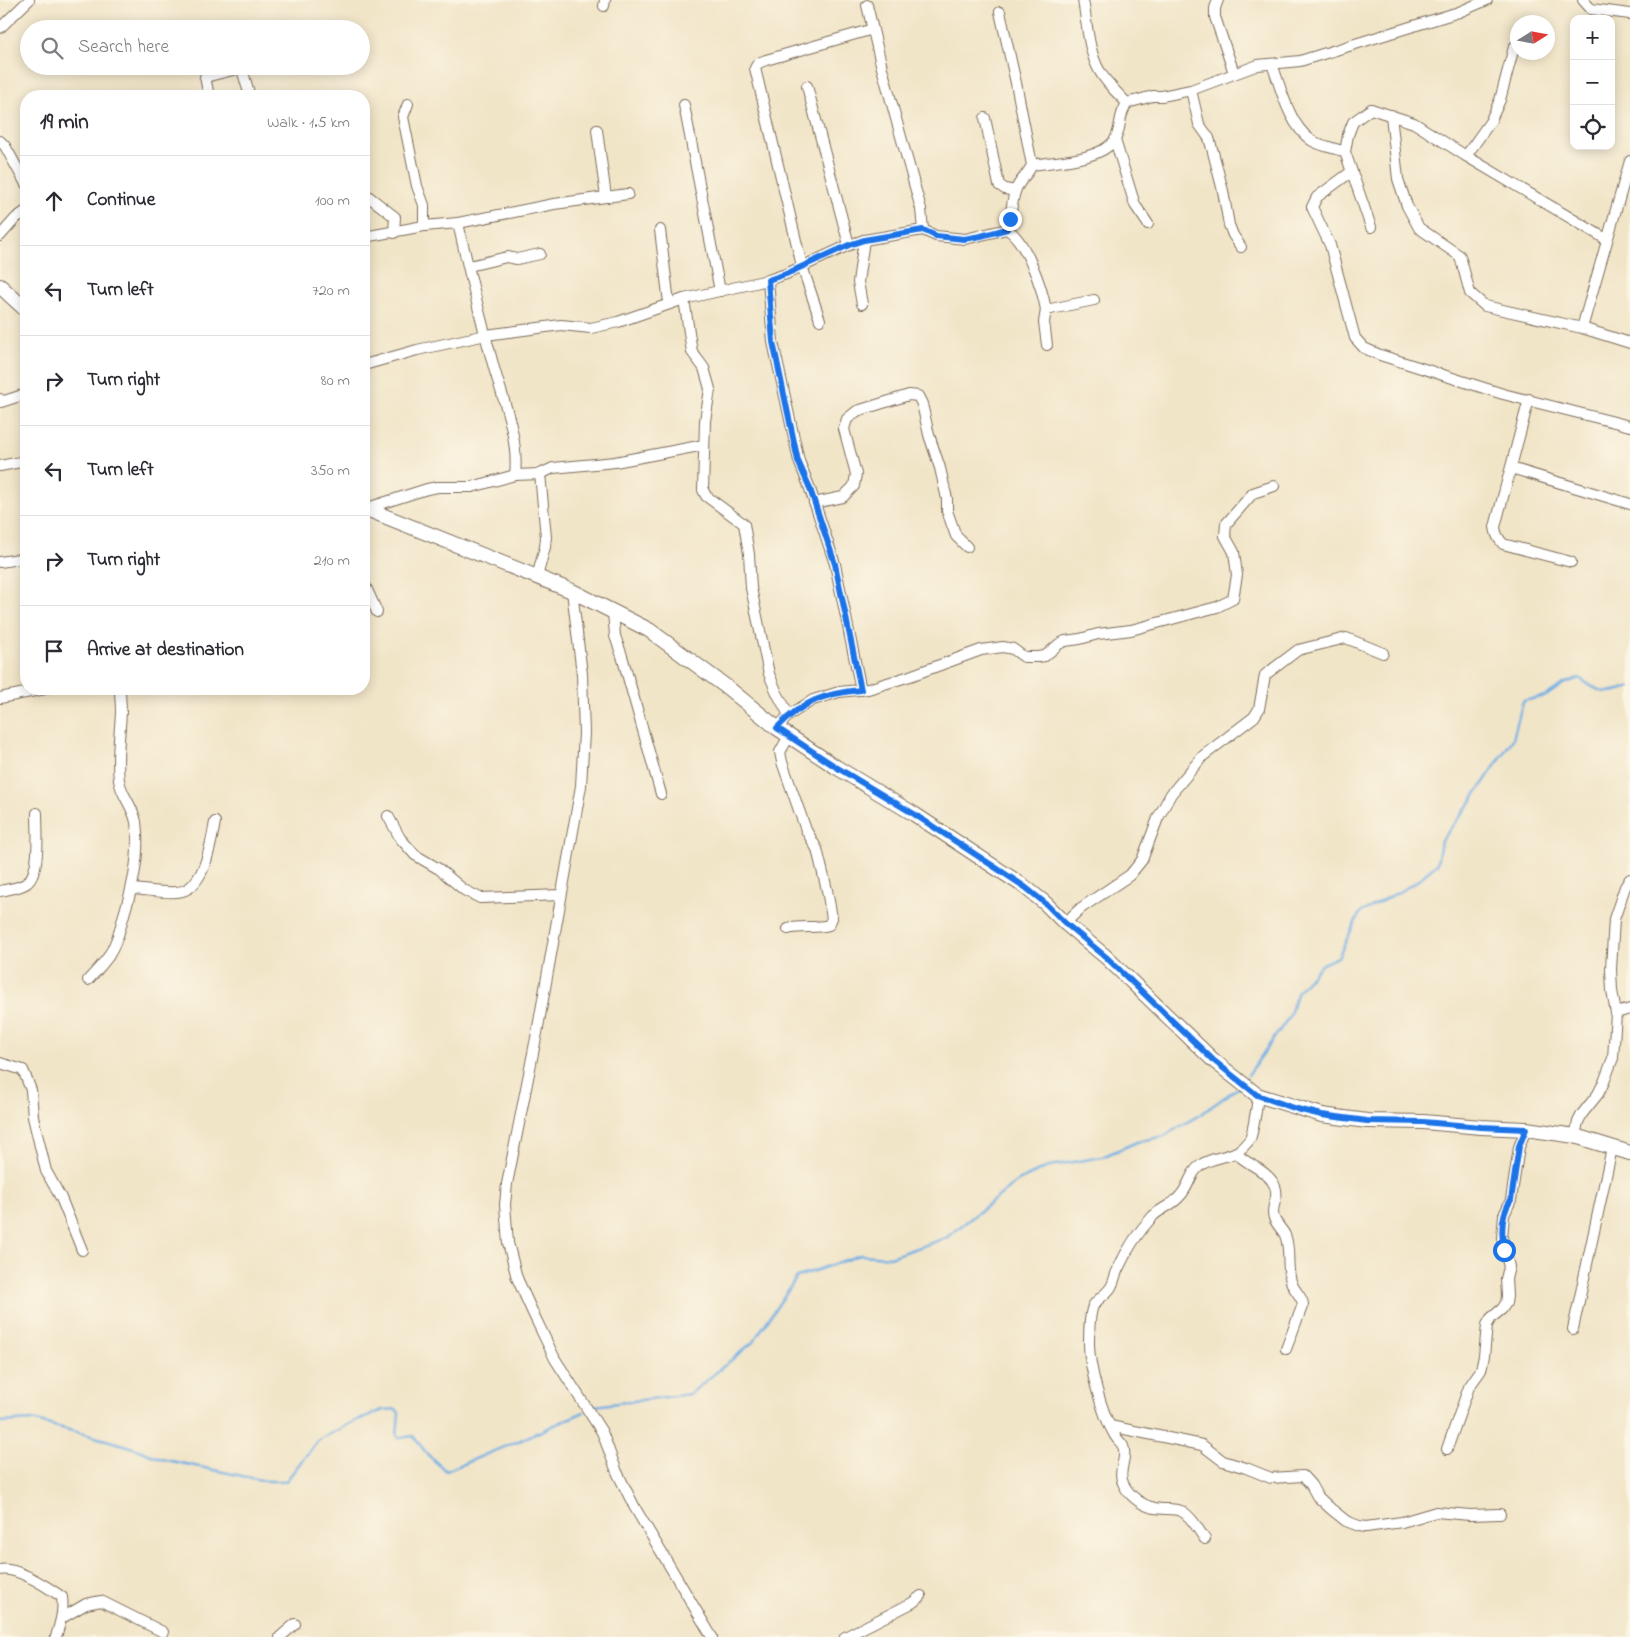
<!DOCTYPE html>
<meta charset="utf-8">
<style>
body{margin:0;font-family:"Indie Flower",sans-serif;background:#f7f7f7;color:#2b2b33}
.controls{position:absolute;right:15px;top:15px;display:grid;overflow:hidden;border-radius:10px;box-shadow:0 2px 12px #0003}
.controls button{width:45px;height:45px;display:grid;place-items:center;padding:0;border:0;border-bottom:1px solid #e1e1e2;background:#fff;color:#2b2b33;font:25px sans-serif}
.compass{position:absolute;left:1510px;top:15px;width:45px;height:45px;border-radius:50%;background:#fff;box-shadow:0 2px 12px #0003;rotate:79deg}
.stop{position:absolute;width:15px;height:15px;margin:-11px;border:4px solid #1a73e8;border-radius:50%;background:#fff}
.stop.end{background:#1a73e8;border-color:#fff;box-shadow:0 1px 5px #0008}
.list{margin:0;padding:0;list-style:none}
h2{display:flex;justify-content:space-between;align-items:center;height:65px;margin:0;padding:0 20px;font-size:21px}
h2 small{font-size:16px;font-weight:400;color:#7c7c81}
.list li{display:grid;grid-template-columns:32px 1fr auto;gap:15px;align-items:center;box-sizing:border-box;height:90px;padding:0 20px;border-top:1px solid #e1e1e2}
.list b{display:block;font-size:19px;white-space:nowrap}
.list em{font-size:16px;font-style:normal;color:#7c7c81}
.icon{flex:none;width:28px;height:28px;fill:none;stroke:currentColor;stroke-width:2;stroke-linecap:round;stroke-linejoin:round}
.map{position:relative;flex:none;width:1630px;height:1637px;overflow:hidden}
.search{position:absolute;background:#fff;box-shadow:0 2px 12px #0003;left:20px;top:20px;width:350px;height:55px;display:flex;align-items:center;gap:12px;box-sizing:border-box;padding:0 18px;border-radius:28px;color:#7c7c81;font-size:19px}
.panel{position:absolute;background:#fff;box-shadow:0 2px 12px #0003;left:20px;top:90px;width:350px;height:605px;border-radius:20px}
.map>svg:first-child{display:block}
.lines{fill:none;stroke-linecap:round;stroke-linejoin:round}
.stream{stroke:#72afe4;stroke-width:2.5}
.street-casing{stroke:#7b6b5a;stroke-width:12}
.secondary-casing{stroke:#7b6b5a;stroke-width:16}
.street{stroke:#fff;stroke-width:10}
.secondary{stroke:#fff;stroke-width:14}
.route{stroke:#1a73e8;stroke-width:6}
</style>
<div class="map">
<svg width="1630" height="1637" viewBox="0 0 1630 1637">
<rect width="100%" height="100%" fill="#fcf5e5"/>
<filter id="ink" filterUnits="userSpaceOnUse"><feTurbulence type="fractalNoise" baseFrequency=".02" numOctaves="2"/><feDisplacementMap in="SourceGraphic" scale="10" xChannelSelector="R" yChannelSelector="G"/><feConvolveMatrix kernelMatrix="1 2 1 2 8 2 1 2 1" color-interpolation-filters="sRGB"/></filter>
<filter id="wash" filterUnits="userSpaceOnUse"><feTurbulence type="fractalNoise" baseFrequency=".0096" numOctaves="4" result="noise"/><feDisplacementMap in="SourceGraphic" scale="20" xChannelSelector="R" yChannelSelector="G"/><feGaussianBlur stdDeviation="1.12" result="paint"/><feColorMatrix in="noise" values="0 0 0 0 0 0 0 0 0 0 0 0 0 0 0 0 0 1.4 0 .05"/><feComposite in="paint" operator="in"/></filter>
<g filter="url(#wash)">
<rect width="100%" height="100%" fill="#f1e5c8"/>
<g class="lines">
<g class="stream">
<path d="M1248 1075 1289 1017 1298 991 1322 964 1338 957 1360 913 1415 883 1437 864 1441 841 1470 803 1513 739 1523 701 1546 696 1563 684 1579 678C1602 694 1604 695 1630 687"/>
<path d="M594 1406 690 1394 753 1342 797 1277 860 1255 890 1257 946 1238 1018 1181 1050 1166 1102 1157 1137 1142 1164 1136 1201 1114 1239 1087"/>
<path d="M0 1422 32 1420 128 1446 162 1459 266 1481H286L318 1440 355 1421 383 1410 396 1409 399 1413 397 1435 400 1438 413 1436 428 1455 446 1471 521 1440 584 1412"/>
</g>
</g>
</g>
<g filter="url(#ink)">
<g class="lines">
<defs>
<g id="street">
<path d="M1083 0C1087 22 1088 50 1099 70 1106 83 1117 93 1127 103"/>
<path d="M1218 0 1215 8V17L1234 73"/>
<path d="M1583 0 1591 9 1630 14"/>
<path d="M867 5 882 68 921 209 923 230"/>
<path d="M604 6 605 0"/>
<path d="M1000 12 1016 83 1032 165C1028 174 1020 180 1016 189 1011 201 1012 216 1007 229"/>
<path d="M0 28 29 0"/>
<path d="M1272 64C1281 88 1289 125 1311 140 1320 146 1335 148 1345 152"/>
<path d="M241 66 250 96"/>
<path d="M807 86 849 245"/>
<path d="M1191 90 1199 124 1209 138 1213 152 1223 191 1229 225 1233 235 1241 247"/>
<path d="M209 96 205 77 241 68"/>
<path d="M408 104 403 117 417 186 424 205V226"/>
<path d="M684 105 720 291"/>
<path d="M1391 115 1398 179 1407 206 1419 228 1460 256 1470 293 1485 306 1582 328 1630 343"/>
<path d="M985 118 999 185 1005 189 1015 191"/>
<path d="M597 130 606 197"/>
<path d="M1115 140 1135 205 1148 224"/>
<path d="M0 141 5 146 26 184"/>
<path d="M1466 156 1490 122 1500 100 1514 47"/>
<path d="M1032 165C1055 161 1098 161 1114 141 1120 133 1119 123 1122 114 1123 111 1125 107 1127 103L1153 96H1162L1191 90 1258 65 1300 61 1459 12 1487 0"/>
<path d="M1351 172 1317 197 1312 207 1330 245 1355 338 1364 348 1380 355 1503 394 1630 426"/>
<path d="M364 193 395 217 394 233"/>
<path d="M458 223 554 204 628 194"/>
<path d="M1371 227 1345 152 1348 135 1353 122 1371 109 1414 123 1466 156 1606 239"/>
<path d="M1007 229C1026 241 1042 287 1046 310L1094 300"/>
<path d="M660 230 669 303"/>
<path d="M0 236 16 218 26 211"/>
<path d="M364 237 424 226 458 223C469 272 481 320 494 368 504 402 519 439 515 475"/>
<path d="M469 266 507 257 517 259 540 254"/>
<path d="M684 299 692 352 704 368 710 389 705 421 703 490 706 496 744 524 749 554 751 588 769 674 777 693 789 715"/>
<path d="M862 304 858 282 864 240"/>
<path d="M1046 310 1044 322 1047 345"/>
<path d="M820 320 802 266 755 68 758 63 766 60 873 29"/>
<path d="M1582 328 1630 161"/>
<path d="M364 365 417 350 486 335 561 325 591 328 618 322 684 299 768 280"/>
<path d="M0 399 1 402 26 394"/>
<path d="M1529 399 1495 527C1496 535 1498 538 1503 544L1571 562"/>
<path d="M0 466 26 461"/>
<path d="M1511 468 1630 504"/>
<path d="M814 503 843 497 854 486 856 474 844 429 847 419 857 411 909 395 918 396 922 404 929 435 940 468 947 499V511L956 536 967 547"/>
<path d="M364 509 427 489 438 487H472L515 475 540 474"/>
<path d="M0 562 26 558"/>
<path d="M537 577 545 547 546 537 540 474 553 468 615 462 704 445"/>
<path d="M364 583 377 612"/>
<path d="M572 591 582 674 584 733 581 786 537 1033 507 1184 505 1205 508 1243 517 1278 532 1311 555 1359 602 1432 617 1472 635 1508 712 1637"/>
<path d="M613 612 615 636 622 656 661 794"/>
<path d="M861 690 835 564 809 486 799 461 773 342 768 280 786 274 849 245 864 240 923 230 936 236 965 239 1007 229"/>
<path d="M0 698 45 689"/>
<path d="M777 728 789 715 813 700 839 692 868 689 910 676 981 650 1003 647 1013 649 1024 657H1038L1045 656 1059 644 1065 641 1080 639 1098 634 1131 630 1217 607 1233 599 1237 575 1234 552 1225 536 1226 524 1253 493 1274 486"/>
<path d="M388 816 400 838 415 855 439 869 464 890 480 898 561 895"/>
<path d="M133 889C147 890 162 893 176 892 204 892 211 844 215 822"/>
<path d="M0 891C9 889 20 888 27 883 41 871 37 830 37 813"/>
<path d="M1065 923 1081 908 1130 875 1142 860 1158 818 1171 794 1203 756 1254 717 1259 709 1265 675 1298 650 1346 638 1383 653"/>
<path d="M788 929C801 925 815 929 829 925L832 918 827 890 817 849 806 830 782 762 780 752 789 736"/>
<path d="M88 980C95 973 102 965 108 957 118 941 120 928 125 911 134 883 140 851 136 822 133 806 121 795 119 780 116 757 120 734 121 712 121 704 120 696 120 689"/>
<path d="M1616 1013 1630 1009"/>
<path d="M0 1063 23 1070 31 1090 33 1117 46 1171 61 1198 82 1250"/>
<path d="M1575 1136 1578 1122 1582 1114 1598 1094 1604 1082 1613 1058 1616 1013 1612 991 1611 969 1614 919 1625 887 1630 879"/>
<path d="M1236 1153C1246 1164 1263 1168 1272 1181 1283 1196 1269 1205 1274 1218 1276 1224 1282 1229 1285 1235 1291 1249 1286 1266 1291 1281 1293 1290 1302 1296 1303 1304L1286 1349"/>
<path d="M1573 1329 1612 1148"/>
<path d="M1110 1426 1202 1445 1223 1461 1246 1468 1271 1478 1303 1476 1311 1485 1317 1496 1331 1509 1346 1521 1359 1526 1366 1527 1402 1522 1436 1512 1470 1515 1500 1514"/>
<path d="M1447 1449 1469 1387 1481 1370 1484 1356 1487 1325 1491 1318 1502 1309 1506 1303 1507 1296 1506 1279 1509 1267 1502 1238 1504 1215 1511 1200 1519 1147 1526 1129"/>
<path d="M1205 1539C1199 1531 1191 1515 1181 1511 1173 1508 1163 1510 1155 1508 1142 1506 1128 1495 1123 1483 1117 1471 1128 1458 1123 1446 1121 1442 1116 1439 1114 1434 1102 1414 1089 1367 1089 1344 1089 1333 1089 1316 1093 1306 1098 1298 1106 1295 1111 1287 1114 1282 1115 1275 1118 1269 1127 1249 1138 1232 1153 1216 1161 1208 1173 1205 1180 1196 1189 1187 1190 1172 1201 1165 1213 1156 1232 1158 1242 1148 1244 1146 1248 1142 1250 1139 1252 1135 1259 1099 1257 1095"/>
<path d="M0 1570C16 1566 49 1588 62 1597 64 1612 60 1623 56 1637"/>
<path d="M62 1618 86 1604 101 1601 163 1632"/>
<path d="M280 1637 295 1624"/>
<path d="M845 1637 912 1603 921 1596"/>
</g>
<g id="secondary">
<path d="M0 286 26 310"/>
<path d="M364 508 572 591 649 630 728 688 777 728 836 767 914 814 1025 887 1045 903 1065 923 1106 957 1213 1060 1257 1095 1322 1115 1367 1121 1423 1122 1481 1127 1526 1129 1575 1136 1630 1153"/>
</g>
</defs>
<use href="#street" class="street-casing"/>
<use href="#secondary" class="secondary-casing"/>
<use href="#street" class="street"/>
<use href="#secondary" class="secondary"/>
</g>
</g>
<g class="lines" filter="url(#ink)">
<path class="route" d="M1010 219 1007 229 981 236 964 239 936 236 923 230 864 240 849 245 786 274 768 280 773 342 798 461 809 486 835 564 861 690C826 693 801 702 777 728L836 767 914 814 1025 887 1045 903 1065 923 1106 957 1213 1060 1257 1095 1297 1109 1322 1115 1367 1121 1423 1122 1481 1127 1526 1129 1519 1146 1511 1200C1501 1214 1501 1233 1504 1250"/>
</g>
</svg>
<div class="controls">
<button>+</button>
<button>−</button>
<button><svg class="icon" aria-label="locate" viewBox="0 0 24 24"><circle cx="12" cy="12" r="6"/><path d="M12 2v4M12 18v4M2 12h4M18 12h4"/></svg></button>
</div>
<svg class="compass" viewBox="-18 -18 36 36"><path d="M0-13l5 13h-10z" fill="#e53935"/><path d="M0 13l5-13h-10z" fill="#7c7c81"/></svg>
<div class="stop" style="left:1504px;top:1250px"></div>
<div class="stop end" style="left:1010px;top:219px"></div>
<div class="search"><svg class="icon" aria-label="search" viewBox="0 0 24 24"><circle cx="10" cy="10" r="6"/><path d="M15 15l6 6"/></svg>Search here</div>
<section class="panel">
<h2>19 min<small>Walk · 1.5 km</small></h2>
<ul class="list">
<li><svg class="icon" aria-label="ahead" viewBox="0 0 24 24"><path d="M12 20V5M6 11l6-6 6 6"/></svg><div><b>Continue</b></div><em>100 m</em></li>
<li><svg class="icon" aria-label="left" viewBox="0 0 24 24"><path d="M17 20v-9H6M10 6l-5 5 5 5"/></svg><div><b>Turn left</b></div><em>720 m</em></li>
<li><svg class="icon" aria-label="right" viewBox="0 0 24 24"><path d="M7 20v-9h11M14 6l5 5-5 5"/></svg><div><b>Turn right</b></div><em>80 m</em></li>
<li><svg class="icon" aria-label="left" viewBox="0 0 24 24"><path d="M17 20v-9H6M10 6l-5 5 5 5"/></svg><div><b>Turn left</b></div><em>350 m</em></li>
<li><svg class="icon" aria-label="right" viewBox="0 0 24 24"><path d="M7 20v-9h11M14 6l5 5-5 5"/></svg><div><b>Turn right</b></div><em>210 m</em></li>
<li><svg class="icon" aria-label="arrive" viewBox="0 0 24 24"><path d="M6 21V4h12l-3 4 3 4H6"/></svg><div><b>Arrive at destination</b></div></li>
</ul>
</section>
</div>
